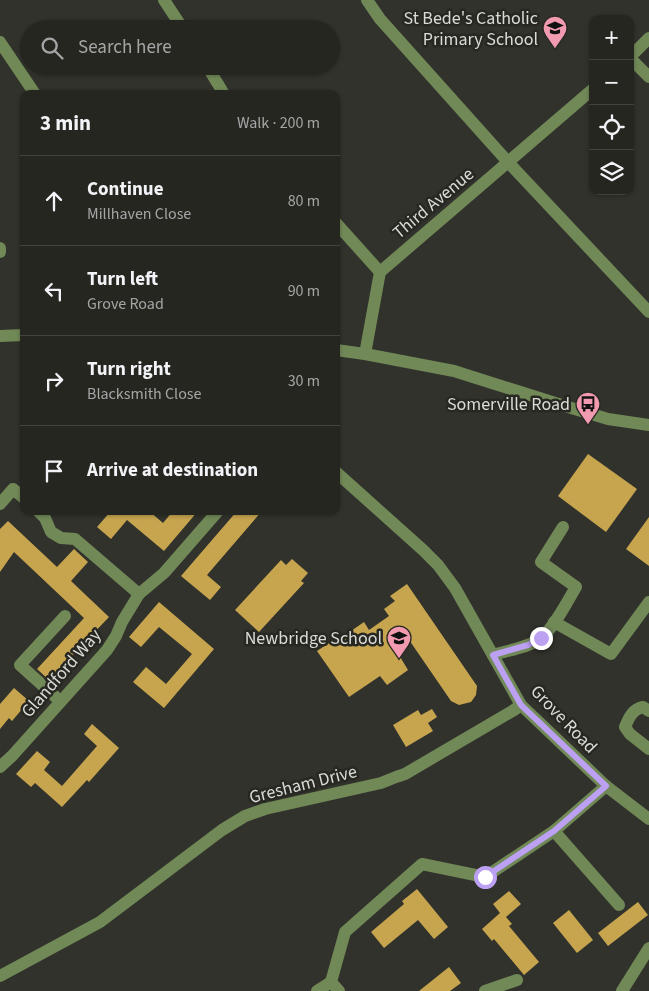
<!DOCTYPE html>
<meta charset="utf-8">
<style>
body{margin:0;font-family:"Source Sans 3",sans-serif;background:#2e2e2a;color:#f1f3f6}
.controls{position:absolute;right:15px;top:15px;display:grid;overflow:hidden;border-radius:10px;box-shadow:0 1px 4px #0004}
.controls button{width:45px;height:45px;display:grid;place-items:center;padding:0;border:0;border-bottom:1px solid #42433f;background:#262621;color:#f1f3f6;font:25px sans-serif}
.stop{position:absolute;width:15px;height:15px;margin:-11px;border:4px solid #bca0f2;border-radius:50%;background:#fff}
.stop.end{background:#bca0f2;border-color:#fff;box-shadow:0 1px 5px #0008}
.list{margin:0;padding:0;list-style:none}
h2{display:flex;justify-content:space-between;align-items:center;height:65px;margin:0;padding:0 20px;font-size:21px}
h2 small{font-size:16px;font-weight:400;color:#a4a5a5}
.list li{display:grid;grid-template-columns:32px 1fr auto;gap:15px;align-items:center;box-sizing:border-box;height:90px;padding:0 20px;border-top:1px solid #42433f}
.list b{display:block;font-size:19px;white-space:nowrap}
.list p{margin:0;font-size:16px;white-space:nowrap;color:#a4a5a5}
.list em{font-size:16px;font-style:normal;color:#a4a5a5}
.icon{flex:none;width:28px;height:28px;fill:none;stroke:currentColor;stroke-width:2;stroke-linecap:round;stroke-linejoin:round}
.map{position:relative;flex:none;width:649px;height:991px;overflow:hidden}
.search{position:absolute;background:#262621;box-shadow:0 1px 4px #0004;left:20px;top:20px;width:320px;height:55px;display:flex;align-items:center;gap:12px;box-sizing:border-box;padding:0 18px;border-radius:28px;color:#a4a5a5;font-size:19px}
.panel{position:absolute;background:#262621;box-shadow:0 1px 4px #0004;left:20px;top:90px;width:320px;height:425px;border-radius:10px}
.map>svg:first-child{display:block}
.building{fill:#c7a54f}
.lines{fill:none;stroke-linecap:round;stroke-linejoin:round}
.minor{stroke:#718957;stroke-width:12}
.route{stroke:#bca0f2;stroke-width:6}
.labels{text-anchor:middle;stroke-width:5;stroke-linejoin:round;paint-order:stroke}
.poi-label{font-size:18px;fill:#dadad7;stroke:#282822;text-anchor:end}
.street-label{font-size:18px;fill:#dadad7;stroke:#282822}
</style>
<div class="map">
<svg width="649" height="991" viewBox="0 0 649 991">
<rect width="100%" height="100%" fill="#32322c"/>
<g class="building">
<path d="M588 454 637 489 606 532 558 496Z"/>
<path d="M111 511H149L163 523 173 511H198L164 551 127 520 111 539 97 527Z"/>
<path d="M237 511H262L207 575 221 587 210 600 181 576Z"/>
<path d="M649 517V566L626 549Z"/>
<path d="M8 521 57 567 74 549 88 562 71 581 109 617 49 680 37 669 84 618 14 552 0 572V529Z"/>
<path d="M292 559 308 573 301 581 304 583 259 632 235 610 281 560 286 565Z"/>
<path d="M407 584 477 686 476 695 471 702 459 705 451 701 405 634 391 642 408 670 387 685 380 676 349 697 317 651 332 641 336 646 353 634 351 631 364 622 369 630 389 616 384 609 395 601 390 596Z"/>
<path d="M159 602 214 649 164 708 133 682 146 667 166 684 192 654 159 627 141 647 129 637Z"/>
<path d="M14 688 29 701 12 721 9 718 0 729V704Z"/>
<path d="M432 709 437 717 428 723 433 731 406 747 393 725 418 710 421 715Z"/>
<path d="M92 724 119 748 89 782 87 780 62 807 35 783 31 787 16 774 37 751 50 762 44 770 62 786 97 746 84 734Z"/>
<path d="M417 889 448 927 434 939 418 920 384 948 371 932 404 904 402 901Z"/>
<path d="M509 891 521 904 506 917 512 924 509 926 539 962 524 975 494 939 492 941 482 929 500 913 493 904Z"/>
<path d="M638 902 648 915 608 946 598 933Z"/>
<path d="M569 910 593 940 577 953 553 923Z"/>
<path d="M449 967 461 983 450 991H419Z"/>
</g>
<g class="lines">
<g class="minor">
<path d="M164 0 183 29"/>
<path d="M367 0 380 19 508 162 649 312"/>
<path d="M0 42 35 94"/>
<path d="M630 57 649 38"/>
<path d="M630 58 649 77"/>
<path d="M207 66 224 94"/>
<path d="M336 223 380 272 365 354"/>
<path d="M0 248V252"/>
<path d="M380 272 593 89"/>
<path d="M0 336 24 335"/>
<path d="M336 350 365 354 454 371 568 407 608 419 649 425"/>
<path d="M336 472 423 550 438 565 455 588 521 705 606 786 649 819"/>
<path d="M0 504 13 489 24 498"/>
<path d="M38 511 45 518 51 532 61 538 75 539 139 594"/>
<path d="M554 622 611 654 649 602"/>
<path d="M493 655C508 650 528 648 541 638 554 628 567 602 576 587L541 562 563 527"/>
<path d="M60 701 20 665 65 616"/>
<path d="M649 711 643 707C633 709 629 717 625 727L630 734 649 749"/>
<path d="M0 767 12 756 107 650 116 636 122 622 139 594 164 573 218 511"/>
<path d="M554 831 619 905"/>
<path d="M0 976 100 922 222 830 245 816 265 809 381 783 396 777 405 774 514 710 521 705"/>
<path d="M317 991 331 982"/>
<path d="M339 991 331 982 345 932 422 864 485 877 554 831 606 786"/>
<path d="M485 991 517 980"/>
<path d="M622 991 649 948"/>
</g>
</g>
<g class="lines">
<path class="route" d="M485 877 554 831 606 786 521 705 493 655 528 645 541 638"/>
</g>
<defs>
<symbol id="school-pin" viewBox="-11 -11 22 30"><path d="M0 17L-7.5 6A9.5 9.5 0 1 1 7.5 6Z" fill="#f29aaf" stroke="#282822"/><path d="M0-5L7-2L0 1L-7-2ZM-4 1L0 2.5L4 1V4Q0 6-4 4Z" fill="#111"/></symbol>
<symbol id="bus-pin" viewBox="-11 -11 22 30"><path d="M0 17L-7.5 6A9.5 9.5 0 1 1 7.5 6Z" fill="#f29aaf" stroke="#282822"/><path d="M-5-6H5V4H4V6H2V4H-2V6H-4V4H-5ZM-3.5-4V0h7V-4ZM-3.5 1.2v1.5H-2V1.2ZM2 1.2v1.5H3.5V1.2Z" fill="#111"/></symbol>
</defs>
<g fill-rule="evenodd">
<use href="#school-pin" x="541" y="14" width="28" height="38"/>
<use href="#bus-pin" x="574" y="390" width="28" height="38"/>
<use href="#school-pin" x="385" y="624" width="28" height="38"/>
</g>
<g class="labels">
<g class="poi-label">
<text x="538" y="24">St Bede's Catholic<tspan x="538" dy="21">Primary School</tspan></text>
<text x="570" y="410">Somerville Road</text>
<text x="382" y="644">Newbridge School</text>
</g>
<g class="street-label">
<text transform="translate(433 203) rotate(-40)" y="6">Third Avenue</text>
<text transform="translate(61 673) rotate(-49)" y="6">Glandford Way</text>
<text transform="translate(564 719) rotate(46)" y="6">Grove Road</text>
<text transform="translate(303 784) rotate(-14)" y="6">Gresham Drive</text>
</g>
</g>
</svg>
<div class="controls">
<button>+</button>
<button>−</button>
<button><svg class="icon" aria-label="locate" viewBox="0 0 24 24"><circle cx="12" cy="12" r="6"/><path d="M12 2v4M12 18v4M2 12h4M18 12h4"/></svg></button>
<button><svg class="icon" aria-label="layers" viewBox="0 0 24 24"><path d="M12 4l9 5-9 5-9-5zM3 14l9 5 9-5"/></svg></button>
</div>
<div class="stop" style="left:485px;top:877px"></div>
<div class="stop end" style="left:541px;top:638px"></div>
<div class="search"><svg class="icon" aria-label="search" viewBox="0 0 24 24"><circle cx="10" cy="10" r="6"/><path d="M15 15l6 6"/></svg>Search here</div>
<section class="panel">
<h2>3 min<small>Walk · 200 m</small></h2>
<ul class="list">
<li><svg class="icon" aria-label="ahead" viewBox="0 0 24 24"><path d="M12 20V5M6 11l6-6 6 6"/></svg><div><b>Continue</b><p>Millhaven Close</p></div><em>80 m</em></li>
<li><svg class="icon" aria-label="left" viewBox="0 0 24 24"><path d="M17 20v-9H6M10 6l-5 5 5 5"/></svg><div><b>Turn left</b><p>Grove Road</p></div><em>90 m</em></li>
<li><svg class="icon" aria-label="right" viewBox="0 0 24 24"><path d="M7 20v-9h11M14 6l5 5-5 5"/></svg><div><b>Turn right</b><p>Blacksmith Close</p></div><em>30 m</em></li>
<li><svg class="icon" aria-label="arrive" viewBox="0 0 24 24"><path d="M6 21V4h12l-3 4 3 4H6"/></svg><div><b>Arrive at destination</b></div></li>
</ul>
</section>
</div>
